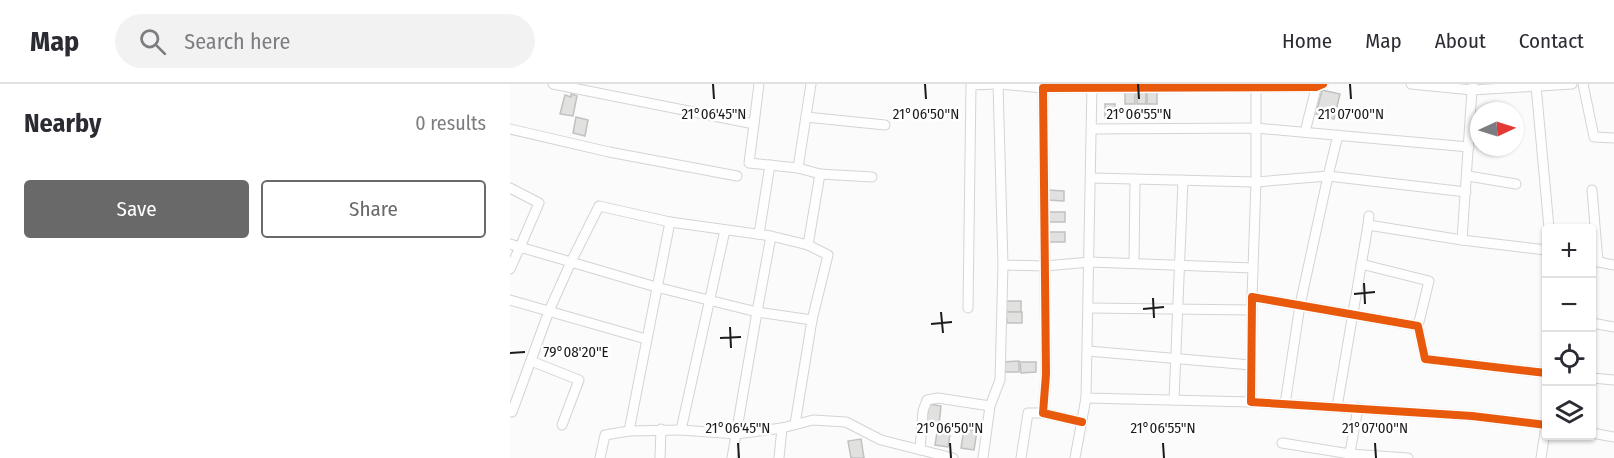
<!DOCTYPE html>
<meta charset="utf-8">
<style>
body{margin:0;font-family:"Fira Sans Condensed",sans-serif;background:#f2f2f3;color:#2b2b33}
.controls{position:absolute;right:18px;bottom:18px;display:grid;overflow:hidden;border-radius:6px;box-shadow:0 2px 4px #0004}
.controls button{width:54px;height:54px;display:grid;place-items:center;padding:0;border:0;border-bottom:2px solid #e1e1e2;background:#fff;color:#2b2b33;font:30px sans-serif}
.compass{position:absolute;left:960px;top:18px;width:54px;height:54px;border-radius:50%;background:#fff;box-shadow:0 2px 4px #0004;rotate:86deg}
.list{margin:0;padding:0;list-style:none}
h2{display:flex;justify-content:space-between;align-items:center;height:78px;margin:0;padding:0 24px;font-size:26px}
h2 small{font-size:20px;font-weight:400;color:#7c7c81}
.actions{display:flex;gap:12px;padding:18px 24px}
.actions a{flex:1;padding:14px 0;border:2px solid #696969;border-radius:6px;text-align:center;font-size:21px;color:#696969}
.actions .main{background:#696969;color:#fff}
.icon{flex:none;width:33px;height:33px;fill:none;stroke:currentColor;stroke-width:2;stroke-linecap:round;stroke-linejoin:round}
.map{position:relative;flex:none;width:1104px;height:374px;overflow:hidden}
header{display:flex;align-items:center;gap:36px;box-sizing:border-box;height:84px;padding:0 30px;background:#fff;border-bottom:2px solid #e1e1e2}
header strong{font-size:28px}
nav{display:flex;gap:33px;margin-inline-start:auto;font-size:21px}
.search{width:420px;height:54px;background:#f2f2f3;display:flex;align-items:center;gap:15px;box-sizing:border-box;padding:0 21px;border-radius:33px;color:#7c7c81;font-size:22px}
main{display:flex}
aside{flex:1;background:#fff}
.map>svg:first-child{display:block}
.building{fill:#e1e1e0;stroke:#c2c1c1;stroke-width:1.5}
.lines{fill:none;stroke-linecap:round;stroke-linejoin:round}
.street-casing{stroke:#d4d4d4;stroke-width:11}
.street{stroke:#fefefe;stroke-width:9}
.cycleway-casing{stroke:#fff;stroke-width:11}
.cycleway{stroke:#e8590c;stroke-width:8}
.ticks{fill:none;stroke:#1b1b1b;stroke-width:2}
.ticks-label{font-size:15px;text-anchor:middle;fill:#1b1b1b;stroke:#fff;stroke-width:5;stroke-linejoin:round;paint-order:stroke}
</style>
<header>
<strong>Map</strong>
<div class="search"><svg class="icon" aria-label="search" viewBox="0 0 24 24"><circle cx="10" cy="10" r="6"/><path d="M15 15l6 6"/></svg>Search here</div>
<nav><a>Home</a><a>Map</a><a>About</a><a>Contact</a></nav>
</header>
<main>
<aside>
<h2>Nearby<small>0 results</small></h2>
<ul class="list">
</ul>
<div class="actions"><a class="main">Save</a><a>Share</a></div>
</aside>
<div class="map">
<svg width="1104" height="374" viewBox="0 0 1104 374">
<rect width="100%" height="100%" fill="#fbfbfb"/>
<g class="building">
<rect x="637" y="5" width="10" height="15"/>
<rect x="615" y="6" width="10" height="14"/>
<rect x="627" y="6" width="9" height="14"/>
<path d="M812 6 830 10 824 35 806 30Z"/>
<path d="M61 10 67 12 63 32 50 30 55 11 61 13Z"/>
<rect x="595" y="20" width="10" height="14"/>
<path d="M66 33 78 36 75 52 63 49Z"/>
<path d="M537 106 554 107V117L538 116Z"/>
<rect x="539" y="128" width="16" height="10"/>
<rect x="539" y="148" width="16" height="10"/>
<rect x="495" y="217" width="16" height="11"/>
<path d="M496 228H512V239H497Z"/>
<path d="M509 277V288H494L493 278Z"/>
<path d="M510 278H526V288L511 289Z"/>
<path d="M419 320 431 322 429 340 416 339Z"/>
<path d="M428 342 441 344 438 363 425 361Z"/>
<path d="M454 345 467 347 464 366 451 364Z"/>
<path d="M351 355 354 374H341L338 357Z"/>
</g>
<g class="lines">
<defs>
<g id="street">
<path d="M43 0 244 40 239 79 288 84 301 0"/>
<path d="M488 0 493 181 535 182 580 178 743 184"/>
<path d="M489 0 533 4"/>
<path d="M582 0 576 314 741 318"/>
<path d="M901 0 962 6 963 2"/>
<path d="M1073 0 1084 53 1104 54"/>
<path d="M1026 2 1039 144"/>
<path d="M296 33 375 41"/>
<path d="M244 40 249 0"/>
<path d="M0 45 99 68 227 92"/>
<path d="M582 45 746 44 959 63"/>
<path d="M795 48 807 0"/>
<path d="M828 51 818 92 956 108"/>
<path d="M310 90 362 93"/>
<path d="M958 92 1006 100"/>
<path d="M582 94 746 98 818 92 790 221 775 320"/>
<path d="M0 104 29 119 10 163 0 160"/>
<path d="M1082 106 1088 178"/>
<path d="M859 132 858 141 952 156"/>
<path d="M160 138 119 347 171 346"/>
<path d="M215 146 171 346 226 350 272 344"/>
<path d="M249 150 260 81"/>
<path d="M261 152 247 228 146 203 61 178 89 122 160 138 261 152 298 161"/>
<path d="M1036 166 952 156 962 6 1062 0"/>
<path d="M1084 177 1104 181"/>
<path d="M624 179 625 95"/>
<path d="M851 180 919 197 908 242"/>
<path d="M0 185 10 163 61 178 39 227 2 328"/>
<path d="M742 213 746 98V0"/>
<path d="M0 216 136 255"/>
<path d="M458 224 461 1 486 0"/>
<path d="M579 224 742 226"/>
<path d="M1082 239 1104 243"/>
<path d="M578 267 741 281"/>
<path d="M21 277 69 296 52 341"/>
<path d="M1036 289 915 275 908 242 742 213 741 318 962 332 1036 341"/>
<path d="M1082 294 1104 296"/>
<path d="M664 316 673 96"/>
<path d="M827 323 858 141"/>
<path d="M572 338 533 329 536 290 533 4 806 3 813 0"/>
<path d="M285 340 302 236 318 171 298 161 310 90 288 84"/>
<path d="M1082 349 1104 353"/>
<path d="M772 359 840 370 898 374"/>
<path d="M410 366 413 327 417 316 428 314 480 322"/>
<path d="M90 374 95 351 119 347"/>
<path d="M150 374 151 345"/>
<path d="M222 374 247 228 302 236"/>
<path d="M269 374 272 344 303 336 336 338 371 356 443 374"/>
<path d="M473 374 480 322 490 296 493 181"/>
<path d="M511 374 518 329H533"/>
<path d="M565 374 576 314"/>
<path d="M839 374 848 324"/>
<path d="M1031 374 1036 342"/>
</g>
</defs>
<use href="#street" class="street-casing"/>
<use href="#street" class="street"/>
<defs>
<g id="cycleway">
<path d="M1036 289 915 275 908 242 742 213 741 318 962 332 1036 341"/>
<path d="M572 338 533 329 536 290 533 4 806 3 813 0"/>
</g>
</defs>
<use href="#cycleway" class="cycleway-casing"/>
<use href="#cycleway" class="cycleway"/>
</g>
<path class="ticks" d="M203 0 204 15M415 0 416 15M628 0 629 15M840 0 841 15M854 199 855 220M844 210 865 208M643 214 644 234M633 225 654 223M431 228 433 249M421 240 442 238M220 243 221 264M210 254 231 253M0 269 15 268M228 359 229 374M440 359 441 374M653 359 654 374M865 359 866 374"/>
<g class="ticks-label">
<text x="204" y="35">21°06'45"N</text>
<text x="416" y="35">21°06'50"N</text>
<text x="629" y="35">21°06'55"N</text>
<text x="841" y="35">21°07'00"N</text>
<text x="66" y="273">79°08'20"E</text>
<text x="228" y="349">21°06'45"N</text>
<text x="440" y="349">21°06'50"N</text>
<text x="653" y="349">21°06'55"N</text>
<text x="865" y="349">21°07'00"N</text>
</g>
</svg>
<div class="controls">
<button>+</button>
<button>−</button>
<button><svg class="icon" aria-label="locate" viewBox="0 0 24 24"><circle cx="12" cy="12" r="6"/><path d="M12 2v4M12 18v4M2 12h4M18 12h4"/></svg></button>
<button><svg class="icon" aria-label="layers" viewBox="0 0 24 24"><path d="M12 4l9 5-9 5-9-5zM3 14l9 5 9-5"/></svg></button>
</div>
<svg class="compass" viewBox="-18 -18 36 36"><path d="M0-13l5 13h-10z" fill="#e53935"/><path d="M0 13l5-13h-10z" fill="#7c7c81"/></svg>
</div>
</main>
